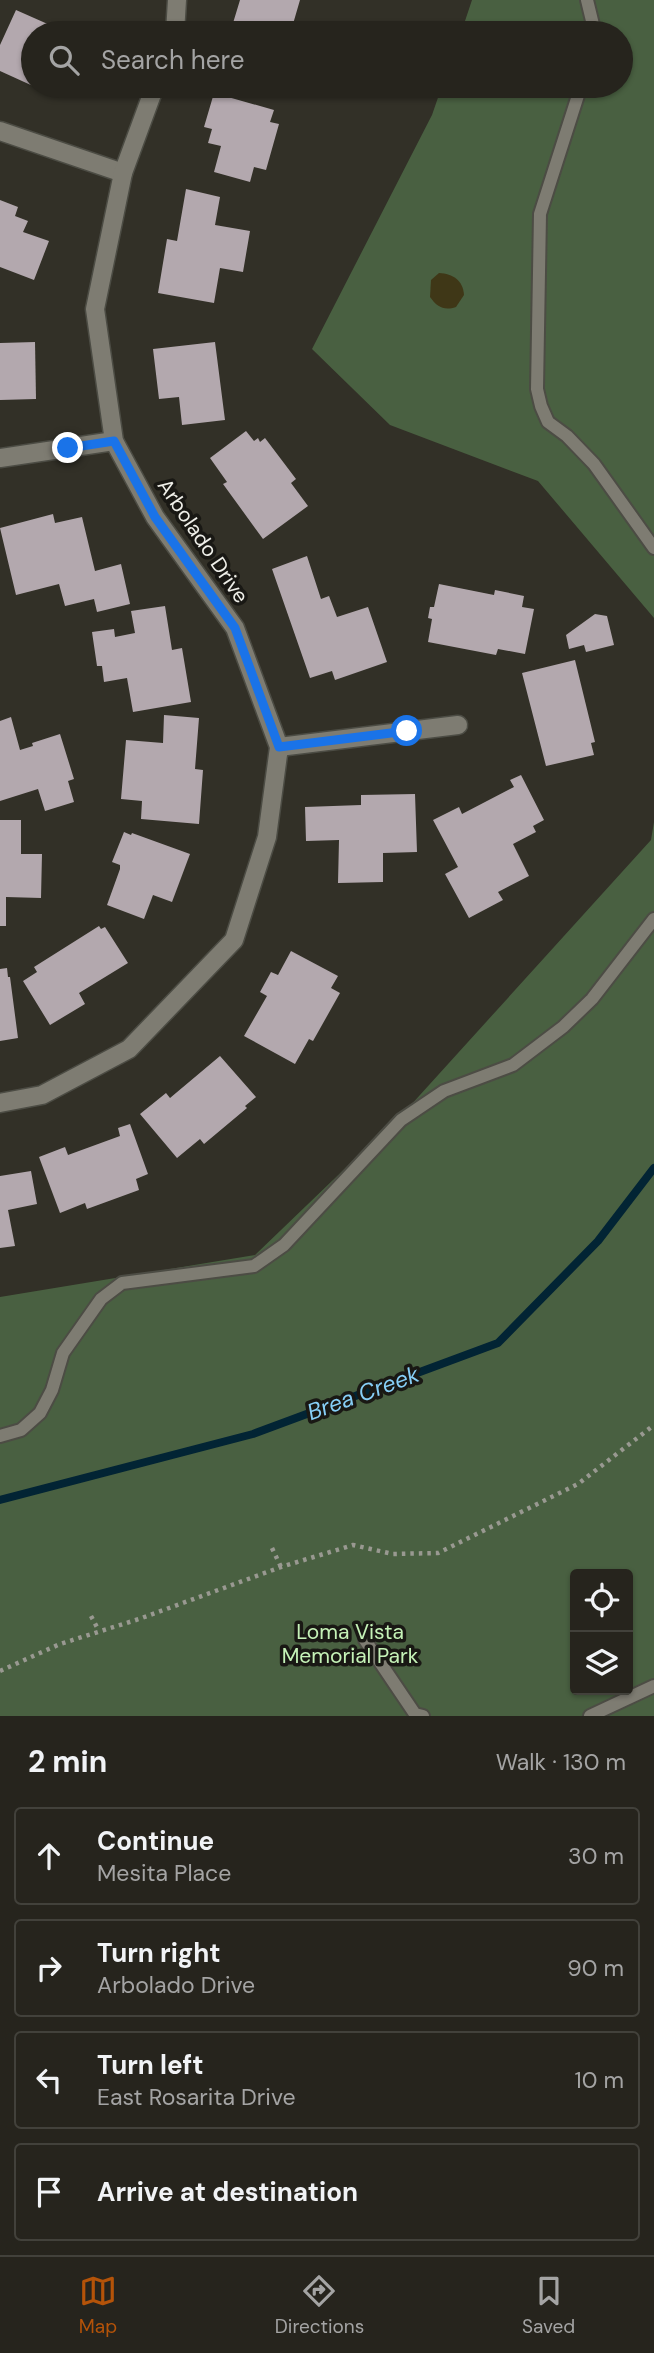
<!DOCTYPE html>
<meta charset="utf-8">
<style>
body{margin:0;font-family:"DM Sans",sans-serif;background:#32302a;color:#f1f3f6}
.controls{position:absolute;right:21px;bottom:21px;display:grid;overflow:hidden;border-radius:7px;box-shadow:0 2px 5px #0004}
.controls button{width:63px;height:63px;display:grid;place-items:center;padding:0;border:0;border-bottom:2px solid #42413b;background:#26241d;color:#f1f3f6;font:35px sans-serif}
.stop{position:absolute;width:21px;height:21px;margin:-16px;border:5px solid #1a73e8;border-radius:50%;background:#fff}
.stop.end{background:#1a73e8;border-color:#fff;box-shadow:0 2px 7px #0008}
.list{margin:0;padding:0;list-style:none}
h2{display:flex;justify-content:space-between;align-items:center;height:91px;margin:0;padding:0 28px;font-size:30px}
h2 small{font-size:23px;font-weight:400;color:#a4a4a4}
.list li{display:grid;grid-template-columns:46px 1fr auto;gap:21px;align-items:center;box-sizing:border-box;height:98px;margin:0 14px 14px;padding:0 14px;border:2px solid #42413b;border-radius:7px}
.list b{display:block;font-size:26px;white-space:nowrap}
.list p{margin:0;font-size:23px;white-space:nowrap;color:#a4a4a4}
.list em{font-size:23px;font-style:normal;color:#a4a4a4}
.icon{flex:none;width:38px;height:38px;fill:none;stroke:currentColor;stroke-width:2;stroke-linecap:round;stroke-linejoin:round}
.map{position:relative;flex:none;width:654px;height:1716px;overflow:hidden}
.search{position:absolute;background:#26241d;box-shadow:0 2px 5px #0004;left:21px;right:21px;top:21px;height:77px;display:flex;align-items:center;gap:18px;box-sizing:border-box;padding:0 24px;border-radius:38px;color:#a4a4a4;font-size:26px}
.sheet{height:539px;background:#26241d}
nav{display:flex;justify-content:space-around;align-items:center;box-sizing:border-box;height:98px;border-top:2px solid #42413b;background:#26241d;font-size:19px;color:#a4a4a4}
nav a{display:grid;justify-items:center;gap:4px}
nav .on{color:#b45309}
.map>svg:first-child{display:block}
.green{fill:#496041;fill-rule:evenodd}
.sand{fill:#3f3717}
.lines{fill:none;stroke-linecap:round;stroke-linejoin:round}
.stream{stroke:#022434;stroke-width:8}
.building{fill:#b3a8ae}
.lane-casing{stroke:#4c4c44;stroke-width:16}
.street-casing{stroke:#4c4c44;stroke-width:21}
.path{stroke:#999991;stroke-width:4.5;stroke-dasharray:3.5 5;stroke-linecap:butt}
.lane{stroke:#7e7c72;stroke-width:12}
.street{stroke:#7e7c72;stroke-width:18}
.route{stroke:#1a73e8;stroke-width:9}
.labels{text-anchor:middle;stroke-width:7;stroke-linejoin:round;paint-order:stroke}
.street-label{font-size:21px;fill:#efefe9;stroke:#191814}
.park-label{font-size:21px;fill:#c5f2b7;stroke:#191814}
.water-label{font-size:23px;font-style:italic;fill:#87cff7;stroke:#191814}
</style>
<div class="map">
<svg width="654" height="1716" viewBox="0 0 654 1716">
<rect width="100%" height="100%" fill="#323027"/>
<g class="green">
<path d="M472 0H654V618L538 481 390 425 312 349 432 115 442 86H621V33H461Z"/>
<path d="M654 822V1716H0V1297L255 1255 410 1106 651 840ZM575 1574H628V1690H575Z"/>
</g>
<path class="sand" d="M439 273C453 274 463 280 464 295L456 307C444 311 437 307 430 297L431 280Z"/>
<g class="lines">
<path class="stream" d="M0 1500 253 1434 498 1343 598 1241 654 1168"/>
</g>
<g class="building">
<path d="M240 0H300L293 24 299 25 296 33H230Z"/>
<path d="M16 10 68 33H33V86L0 71V45Z"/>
<path d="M214 93 274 110 270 122 279 124 266 170 254 167 250 182 214 172 221 146 208 143 212 129 204 127Z"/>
<path d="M186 189 220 197 215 225 250 231 243 272 220 268 214 303 158 293 167 239 177 241Z"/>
<path d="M0 200 18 207 15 216 28 221 23 232 49 241 34 280 0 267Z"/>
<path d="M35 342 36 399 0 400V343Z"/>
<path d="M215 342 225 420 182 425 179 397 159 399 153 349Z"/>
<path d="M246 431 254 441 258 438 260 442 265 438 296 479 291 483 308 506 263 539 223 484 227 482 210 458Z"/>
<path d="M53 514 55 523 82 517 95 571 121 564 130 604 97 612 94 599 65 606 59 584 16 595 0 528Z"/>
<path d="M307 556 321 599 329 596 337 617 368 607 387 662 335 680 332 671 310 678 272 569Z"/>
<path d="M439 584 494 595 495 590 524 596 522 607 534 609 525 654 498 649 496 655 428 642 432 619 428 618 430 607H434Z"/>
<path d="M165 606 172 650 182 648 191 702 133 712 127 678 104 682 102 666H97L92 632 114 629 115 637 135 633 131 611Z"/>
<path d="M595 614 607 616 614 645 586 652 584 645 569 649 566 635Z"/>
<path d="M575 660 595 742 591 743 594 755 546 766 522 673Z"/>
<path d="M164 715 199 718 195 769 203 770 199 824 141 819 142 801 121 799 126 740 163 743Z"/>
<path d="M11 717 20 750 33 746 32 743 60 734 74 779 68 781 74 802 45 811 38 789 0 801V721Z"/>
<path d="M521 775 544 820 533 826 536 832 513 844 529 876 498 892 503 900 469 918 445 874 458 867 433 820 459 807 462 814 514 787 510 780Z"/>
<path d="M415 794 417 852 383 853V882L338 883 339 840 306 841 305 807 361 805V795Z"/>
<path d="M0 820H21V854H42L41 898 6 897V926H0Z"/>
<path d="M124 832 131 835 132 833 190 854 172 902 153 895 144 919 107 905 120 869V865L112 862Z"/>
<path d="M99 926 101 929 105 927 128 963 79 993 85 1004 50 1025 23 981 37 972 34 967Z"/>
<path d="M291 951 338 976 331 988 340 993 313 1041 309 1039 295 1064 244 1036 267 996 260 992 271 972 278 975Z"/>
<path d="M7 968 8 977H10L18 1038 0 1041V969Z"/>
<path d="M220 1056 256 1097 245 1106 247 1108 204 1144 200 1139 177 1158 140 1114 166 1093 170 1098Z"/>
<path d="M130 1124 148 1174 136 1179 139 1190 87 1209 85 1203 60 1213 39 1157 65 1147 68 1155 120 1136 118 1128Z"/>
<path d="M31 1171 37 1204 8 1210 15 1246 0 1248V1176Z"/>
</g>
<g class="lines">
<defs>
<g id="lane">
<path d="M587 0 595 33"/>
<path d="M581 86 540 214 537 389 541 406 548 422 567 436 594 464 654 548"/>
<path d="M0 1436 21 1430 40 1413 52 1390 63 1353 101 1299 122 1283 254 1266 284 1245 401 1120 444 1091 513 1065 563 1027 592 999 654 919"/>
<path d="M365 1640 415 1714 423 1716"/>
<path d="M590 1716 654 1686"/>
</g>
<g id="street">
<path d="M175 33 177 0"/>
<path d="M0 131 123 173"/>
<path d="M0 458 114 441"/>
<path d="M279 747 458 725"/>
<path d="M0 1103 42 1095 129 1049 234 940 267 837 279 747 235 628 155 517 114 441 95 309 123 173 155 86"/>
</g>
</defs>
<use href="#lane" class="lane-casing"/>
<use href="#street" class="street-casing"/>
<g class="path">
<path d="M272 1548 281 1567"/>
<path d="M91 1616 99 1631"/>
<path d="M0 1671 60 1644 139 1619 281 1567 353 1545 393 1554 438 1553 578 1484 654 1425"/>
</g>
<use href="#lane" class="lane"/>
<use href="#street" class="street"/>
</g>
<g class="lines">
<path class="route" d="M68 448 114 441 155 517 235 628 279 747 407 731"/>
</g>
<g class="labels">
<g class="street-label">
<text transform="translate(203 541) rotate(56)" y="7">Arbolado Drive</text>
</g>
<g class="park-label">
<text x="350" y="1639">Loma Vista<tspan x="350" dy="24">Memorial Park</tspan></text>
</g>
<g class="water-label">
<text transform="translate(363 1393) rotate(-20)" y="8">Brea Creek</text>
</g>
</g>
</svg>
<div class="controls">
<button><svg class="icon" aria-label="locate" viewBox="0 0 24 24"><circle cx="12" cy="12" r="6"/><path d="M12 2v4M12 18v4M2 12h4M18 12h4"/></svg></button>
<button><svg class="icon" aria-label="layers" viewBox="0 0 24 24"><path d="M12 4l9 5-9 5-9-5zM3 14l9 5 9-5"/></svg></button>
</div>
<div class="stop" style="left:407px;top:731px"></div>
<div class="stop end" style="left:68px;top:448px"></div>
<div class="search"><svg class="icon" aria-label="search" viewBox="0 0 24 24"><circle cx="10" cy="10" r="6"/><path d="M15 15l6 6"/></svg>Search here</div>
</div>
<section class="sheet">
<h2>2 min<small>Walk · 130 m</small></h2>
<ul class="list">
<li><svg class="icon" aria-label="ahead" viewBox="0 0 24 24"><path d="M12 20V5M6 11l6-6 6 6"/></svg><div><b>Continue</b><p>Mesita Place</p></div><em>30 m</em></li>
<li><svg class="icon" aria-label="right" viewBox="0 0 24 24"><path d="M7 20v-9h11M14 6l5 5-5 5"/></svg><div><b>Turn right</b><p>Arbolado Drive</p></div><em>90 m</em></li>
<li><svg class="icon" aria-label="left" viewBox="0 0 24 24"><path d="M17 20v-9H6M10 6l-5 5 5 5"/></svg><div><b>Turn left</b><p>East Rosarita Drive</p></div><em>10 m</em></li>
<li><svg class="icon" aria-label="arrive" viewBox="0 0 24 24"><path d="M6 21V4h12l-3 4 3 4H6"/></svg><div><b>Arrive at destination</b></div></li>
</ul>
</section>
<nav>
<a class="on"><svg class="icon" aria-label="map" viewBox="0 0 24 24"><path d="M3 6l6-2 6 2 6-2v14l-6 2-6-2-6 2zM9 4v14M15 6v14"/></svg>Map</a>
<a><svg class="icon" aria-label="directions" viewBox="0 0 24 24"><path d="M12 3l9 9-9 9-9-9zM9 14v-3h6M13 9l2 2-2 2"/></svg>Directions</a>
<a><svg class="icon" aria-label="saved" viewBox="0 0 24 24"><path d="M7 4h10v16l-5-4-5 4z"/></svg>Saved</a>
</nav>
